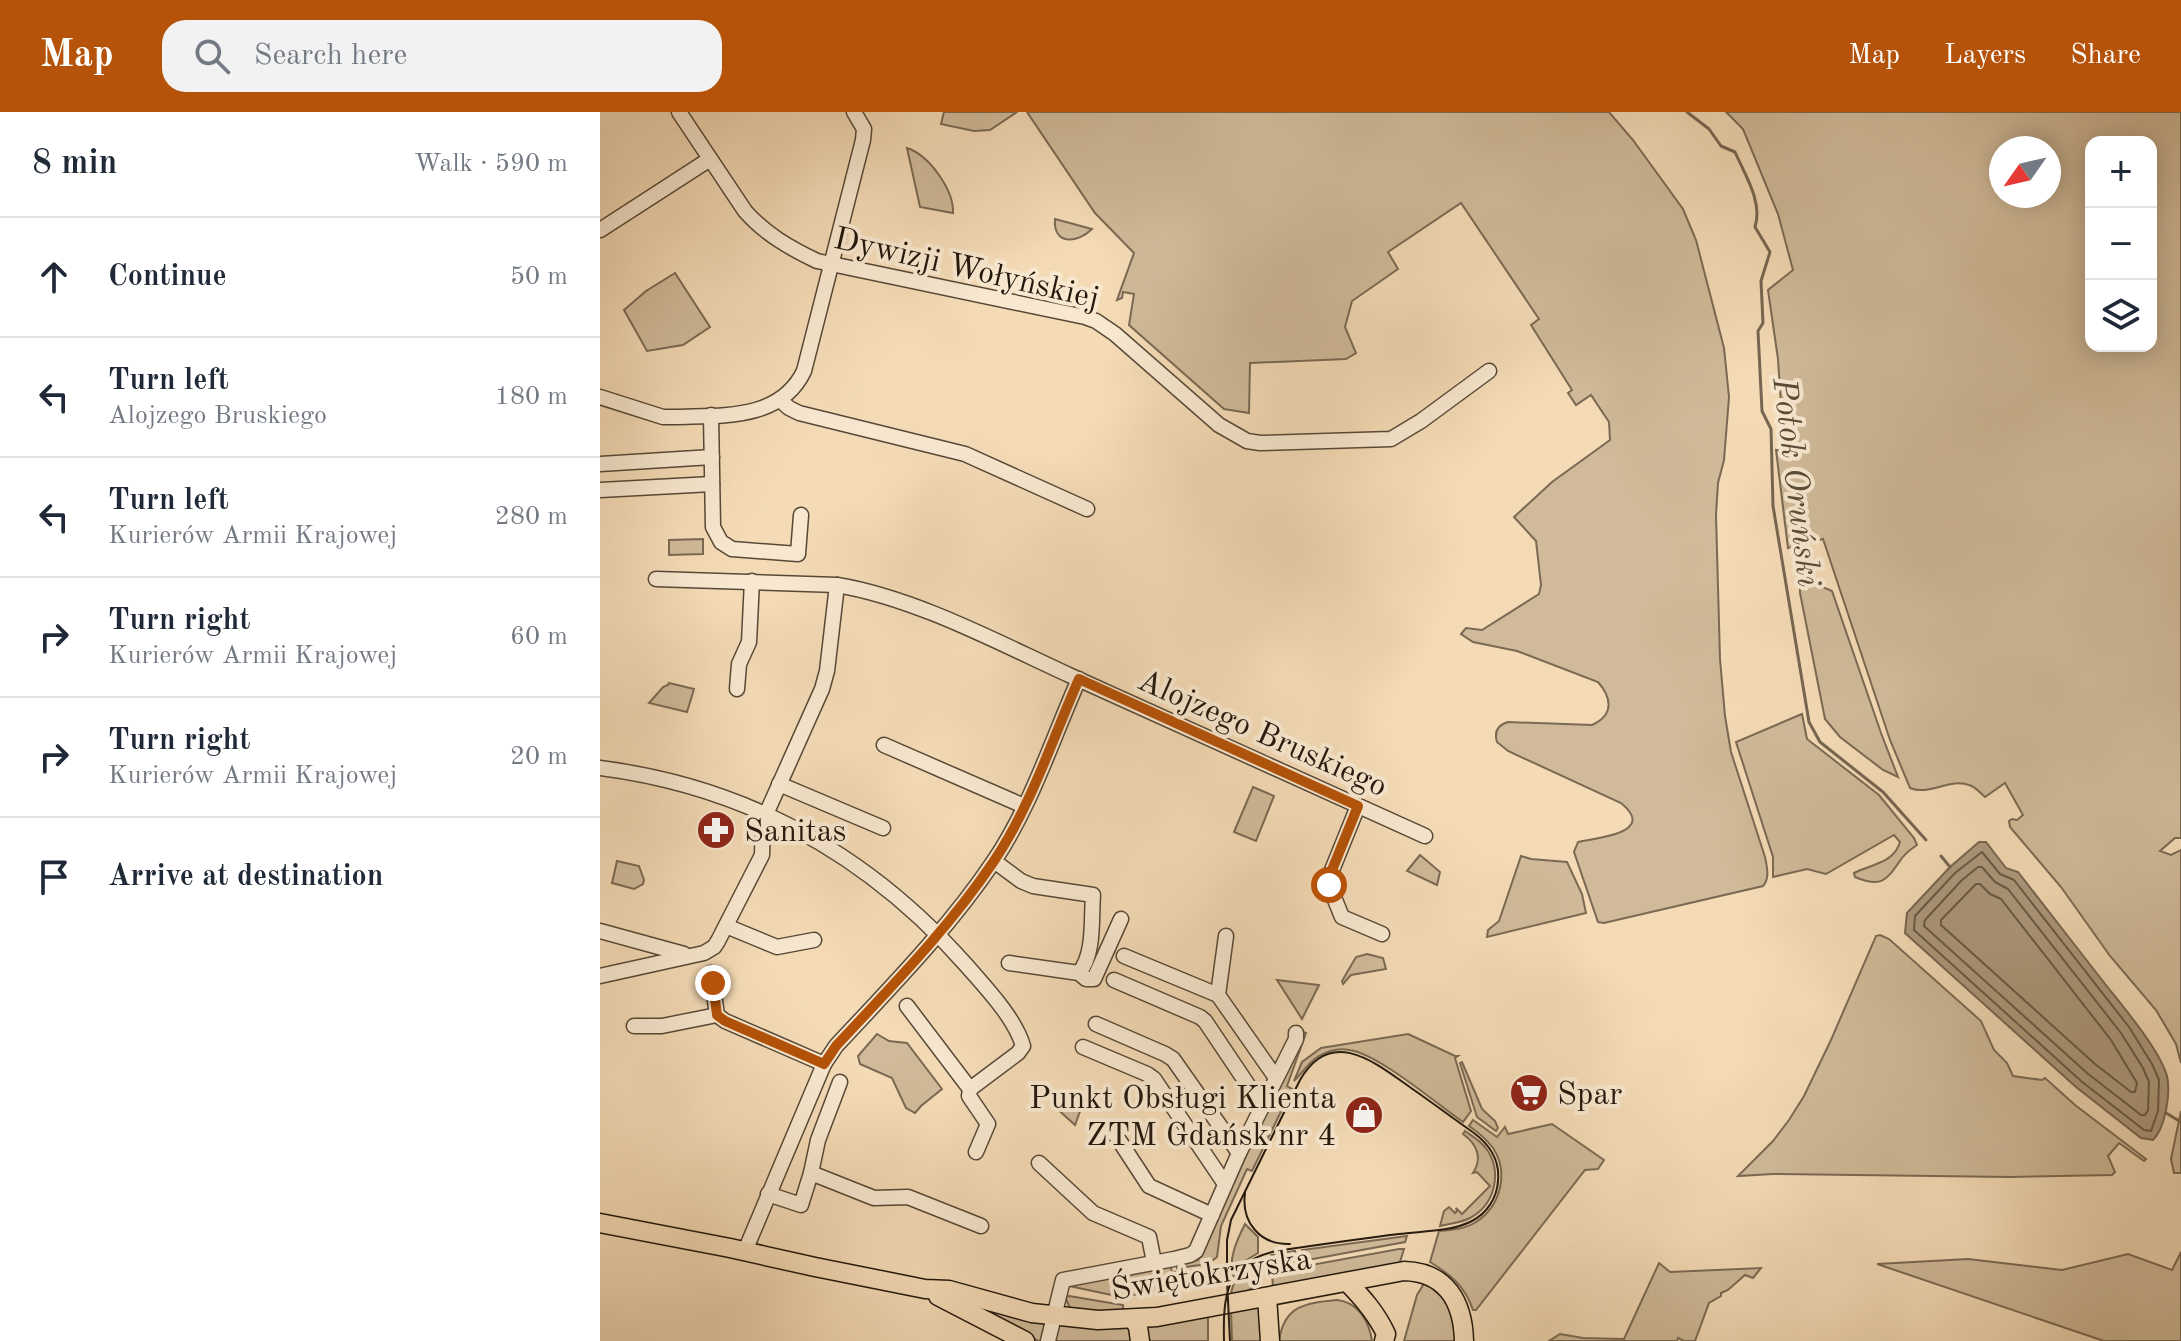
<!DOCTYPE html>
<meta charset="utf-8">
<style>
body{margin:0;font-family:"Old Standard TT",serif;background:#f2f2f3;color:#1f2937}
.controls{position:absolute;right:24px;top:24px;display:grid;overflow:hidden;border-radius:16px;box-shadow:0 4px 20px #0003}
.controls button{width:72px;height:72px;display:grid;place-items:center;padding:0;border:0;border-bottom:2px solid #e0e1e3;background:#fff;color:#1f2937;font:40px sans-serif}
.compass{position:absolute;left:1389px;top:24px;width:72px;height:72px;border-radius:50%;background:#fff;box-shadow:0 4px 20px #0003;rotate:236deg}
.stop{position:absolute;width:24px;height:24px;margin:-18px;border:6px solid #b45309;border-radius:50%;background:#fff}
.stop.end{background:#b45309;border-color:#fff;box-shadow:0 2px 8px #0008}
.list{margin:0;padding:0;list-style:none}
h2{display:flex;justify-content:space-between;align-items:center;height:104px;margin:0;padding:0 32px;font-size:34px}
h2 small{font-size:26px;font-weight:400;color:#747a83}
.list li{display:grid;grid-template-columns:52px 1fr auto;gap:24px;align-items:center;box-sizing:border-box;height:120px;padding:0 32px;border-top:2px solid #e0e1e3}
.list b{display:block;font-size:30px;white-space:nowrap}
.list p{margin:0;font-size:26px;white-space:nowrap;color:#747a83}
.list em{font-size:26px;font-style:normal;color:#747a83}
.icon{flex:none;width:44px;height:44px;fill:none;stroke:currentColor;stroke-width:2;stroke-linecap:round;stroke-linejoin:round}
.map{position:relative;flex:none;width:1581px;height:1229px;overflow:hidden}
header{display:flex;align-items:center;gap:48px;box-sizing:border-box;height:112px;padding:0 40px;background:#b45309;color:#fff}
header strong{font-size:38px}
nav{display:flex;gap:44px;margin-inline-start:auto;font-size:28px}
.search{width:560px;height:72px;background:#f2f2f3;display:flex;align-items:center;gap:20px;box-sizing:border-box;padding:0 28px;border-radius:24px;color:#747a83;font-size:30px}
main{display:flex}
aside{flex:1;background:#fff}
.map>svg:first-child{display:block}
.green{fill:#d0ba99;stroke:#7a6953;stroke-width:2;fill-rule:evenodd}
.water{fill:#ad997d;stroke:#766550;stroke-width:2}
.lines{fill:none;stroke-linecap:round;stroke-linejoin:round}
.shore{stroke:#685845;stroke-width:2}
.stream{stroke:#766550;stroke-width:3}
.minor-casing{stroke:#574937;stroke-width:17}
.major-casing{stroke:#23180d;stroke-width:21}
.minor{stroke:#f8e8d0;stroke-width:14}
.major{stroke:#f4dbb6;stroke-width:18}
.tram{stroke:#23180d;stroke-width:2}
.route{stroke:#b45309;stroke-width:10}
.labels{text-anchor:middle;stroke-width:8;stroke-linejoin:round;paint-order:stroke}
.street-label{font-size:32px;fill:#23180d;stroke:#f8e8d0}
.poi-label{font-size:32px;fill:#23180d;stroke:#f8e8d0;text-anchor:start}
.water-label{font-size:34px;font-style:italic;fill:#5a4c3a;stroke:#f8e8d0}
</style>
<header>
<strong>Map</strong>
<div class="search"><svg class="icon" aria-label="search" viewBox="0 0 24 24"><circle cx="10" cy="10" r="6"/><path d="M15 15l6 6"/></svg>Search here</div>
<nav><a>Map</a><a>Layers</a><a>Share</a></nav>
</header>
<main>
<aside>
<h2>8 min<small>Walk · 590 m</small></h2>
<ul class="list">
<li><svg class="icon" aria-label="ahead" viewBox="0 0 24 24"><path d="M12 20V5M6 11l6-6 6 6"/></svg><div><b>Continue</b></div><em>50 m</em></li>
<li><svg class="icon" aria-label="left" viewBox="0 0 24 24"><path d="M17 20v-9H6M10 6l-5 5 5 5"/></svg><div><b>Turn left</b><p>Alojzego Bruskiego</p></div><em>180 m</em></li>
<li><svg class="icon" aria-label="left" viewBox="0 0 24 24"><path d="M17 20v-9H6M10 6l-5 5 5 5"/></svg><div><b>Turn left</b><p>Kurierów Armii Krajowej</p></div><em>280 m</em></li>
<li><svg class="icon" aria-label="right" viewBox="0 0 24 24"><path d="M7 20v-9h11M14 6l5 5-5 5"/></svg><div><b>Turn right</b><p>Kurierów Armii Krajowej</p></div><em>60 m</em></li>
<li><svg class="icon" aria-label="right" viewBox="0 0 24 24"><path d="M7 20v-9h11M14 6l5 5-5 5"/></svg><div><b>Turn right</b><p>Kurierów Armii Krajowej</p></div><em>20 m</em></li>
<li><svg class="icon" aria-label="arrive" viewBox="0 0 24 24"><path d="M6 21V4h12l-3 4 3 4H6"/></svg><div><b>Arrive at destination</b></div></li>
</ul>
</aside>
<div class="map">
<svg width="1581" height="1229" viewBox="0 0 1581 1229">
<rect width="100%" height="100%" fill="#f4dbb6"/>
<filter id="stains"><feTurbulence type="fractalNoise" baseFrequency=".0025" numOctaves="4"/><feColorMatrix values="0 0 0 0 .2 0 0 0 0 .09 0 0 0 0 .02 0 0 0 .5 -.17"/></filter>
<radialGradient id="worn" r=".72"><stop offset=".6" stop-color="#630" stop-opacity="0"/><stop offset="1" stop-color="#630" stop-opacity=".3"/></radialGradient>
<g class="green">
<path d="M344 0H417L390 18 374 19 341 12Z"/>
<path d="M427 0H1009L1033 28 1083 97 1096 128 1124 236 1129 285 1124 348 1118 371 1116 403 1120 547 1125 604 1131 640 1165 745C1167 755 1170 766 1163 774L1004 811 998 810 974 740 978 730C996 726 1058 721 1021 691L908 639 897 630C894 620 898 613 908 610L992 613C1014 603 1012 586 998 570L917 539 873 530 861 522 866 516 882 518 939 482 941 473 936 429 914 405 952 370 1010 328 1009 310 991 283 976 293 968 281 972 278 931 213 939 207 861 91 788 140 798 157 752 189 745 215 756 241 746 247 650 251 649 301 624 297 529 213 534 182 523 180 522 186 517 188 534 141 495 101Z"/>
<path d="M1126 0H1581V726H1575L1560 739 1571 743 1581 738V951L1576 932 1556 898 1510 844 1461 775 1410 715 1409 709 1412 707 1417 708 1423 703 1405 671 1385 685C1380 681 1376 675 1369 673 1350 666 1329 684 1310 676L1290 628 1223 427 1188 436 1176 338 1184 339 1178 247 1168 178 1193 158 1178 102 1143 17ZM1551 30V234H1491V30ZM1449 36V84H1401V36Z"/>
<path d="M307 36C329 43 354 78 353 101L320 95Z"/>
<path d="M455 107 492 117C477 132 453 133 455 107Z"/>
<path d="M75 161 110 215 83 233 47 239 24 198 46 179Z"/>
<path d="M103 427V442L69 443V428Z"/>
<path d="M1211 470 1232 479 1281 621 1298 665 1283 658 1240 625 1225 607 1200 481V473Z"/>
<path d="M69 571 94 577 87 600 49 591 63 575 68 573Z"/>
<path d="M1202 602 1207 627 1279 683 1314 726 1317 733C1311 737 1306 741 1302 746 1287 767 1283 777 1255 765L1254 761C1272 752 1294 751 1300 730L1294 723 1226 762 1207 757 1173 765V745L1136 630Z"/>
<path d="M653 675 674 684 656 729 634 720Z"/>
<path d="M820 743 840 760 837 773 807 759Z"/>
<path d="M921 744 931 747 967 750 982 782 986 801 887 825 888 818 899 809Z"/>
<path d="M17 749 39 754 44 768 43 772 34 777 12 771Z"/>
<path d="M1280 823 1289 827 1381 909 1394 938 1407 951 1413 964 1442 968 1445 966 1475 993 1546 1047 1544 1049 1519 1031 1508 1044 1515 1060 1512 1063 1410 1065 1173 1062 1138 1064 1173 1029 1189 1008 1204 984 1231 928 1276 824Z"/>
<path d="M767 842 783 846 786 857 751 863 743 872 742 869 756 845Z"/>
<path d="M677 868 719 873 702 907Z"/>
<path d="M703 920 706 921 687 974 692 977 652 1059 647 1057 621 1114 617 1145 608 1152 577 1156V1152L598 1148Z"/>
<path d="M277 922 289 929 307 931 342 977 321 994 315 1001 306 996 292 966 260 952 258 944Z"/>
<path d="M808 922 855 944H858L855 946 871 999 863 1010C837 992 777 941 749 938 739 936 728 939 719 944 708 950 702 962 694 969L702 950 721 936Z"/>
<path d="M862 950 882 997 895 1009 898 1016 896 1019 877 1005 860 951Z"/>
<path d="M460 982 483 991 475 1013 454 994Z"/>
<path d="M1581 999V1061H1574L1571 1047Z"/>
<path d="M873 1008 897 1025 905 1015 908 1022 952 1012 1004 1048 998 1057 985 1058 876 1198H873C865 1174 851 1163 830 1150L839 1119C852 1118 865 1117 876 1110 901 1094 909 1060 893 1036 886 1027 878 1020 869 1014Z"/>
<path d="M865 1019C872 1024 879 1028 885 1035 903 1058 896 1092 870 1106 860 1111 852 1111 840 1114L844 1099 849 1095 855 1101 857 1099 856 1096 862 1102 890 1074 877 1060 873 1061C883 1046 877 1032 863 1022Z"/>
<path d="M645 1112 658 1125V1141L645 1149 632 1163C629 1145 637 1128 645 1112Z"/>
<path d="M807 1124 805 1130 713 1147 705 1145 702 1138Z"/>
<path d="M799 1137H804L799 1153 673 1176 671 1143 695 1139 698 1151 706 1154Z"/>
<path d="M1581 1140V1229H1504L1277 1152 1368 1147 1462 1158 1528 1142 1572 1158Z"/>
<path d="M659 1147C660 1174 655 1178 631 1185 631 1167 644 1157 659 1147Z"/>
<path d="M1059 1151 1070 1160 1161 1156 1153 1166 1145 1163 1128 1178 1121 1181V1184L1109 1191 1095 1229H1084L1078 1226 1077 1229H949L960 1222 983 1226 1024 1227Z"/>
<path d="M570 1153 572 1160 602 1158 605 1161 607 1170 521 1185 469 1174 472 1172Z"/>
<path d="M825 1170 849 1191 857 1229H804L817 1183Z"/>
<path d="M469 1184 523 1193V1198L515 1201 470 1196 465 1185Z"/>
<path d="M737 1188C758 1190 769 1209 772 1229H679C684 1193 706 1191 737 1188Z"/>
<path d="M660 1192 664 1229H632L631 1198Z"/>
<path d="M373 1194 448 1209 444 1229H438Z"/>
<path d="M608 1203V1229H547L544 1214Z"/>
<path d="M457 1211 526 1215 531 1219 534 1229H454Z"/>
</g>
<path class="water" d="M1379 730H1386L1406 756 1418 760C1448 799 1479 838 1509 877 1526 898 1560 939 1567 964 1571 982 1565 1016 1553 1028L1541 1026 1476 975 1305 821 1307 801 1350 755Z"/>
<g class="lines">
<g class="shore">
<path d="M1382 740 1400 762 1414 768 1529 915 1552 952 1559 968 1558 999 1551 1019 1544 1018 1481 969 1314 818 1315 804 1355 761Z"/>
<path d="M1378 755H1382L1395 770 1408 777 1521 921 1543 956 1549 970 1548 998 1545 1003H1541L1487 961 1324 814 1325 808 1362 768Z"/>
<path d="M1376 772H1380L1390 782 1401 787 1511 928 1537 971 1535 980H1531L1495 952 1341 813V808Z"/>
</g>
<g class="stream">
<path d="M1087 0 1109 17 1121 34 1135 40C1145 63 1163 90 1155 115L1170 140 1161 169 1163 211 1158 219 1162 299 1171 317 1173 394 1209 610 1220 630 1283 680 1326 728"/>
<path d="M1341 744 1350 755"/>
<path d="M1566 1001 1581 1010"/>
</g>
<defs>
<g id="minor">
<path d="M79 0 145 99C165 122 190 136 217 149L485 205 496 209 515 222 619 313 647 329 660 331 791 327 821 309 889 259"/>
<path d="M0 118 110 47"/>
<path d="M0 285 63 305H74C121 303 180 309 204 259L263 28 264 17 254 0"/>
<path d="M180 288 189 296 199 301 365 342 487 397"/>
<path d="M111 303 113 415 121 430 132 437 198 442 201 403"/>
<path d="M0 352 112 345"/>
<path d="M0 378 112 372"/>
<path d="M56 467 237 473C315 486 397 530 469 563 588 617 707 670 825 724"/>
<path d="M137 577 139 552 149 530 152 469"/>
<path d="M284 633 424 694"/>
<path d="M0 656C148 675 269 743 367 854 386 876 415 906 423 934L418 941 370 977"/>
<path d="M179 672 283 716"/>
<path d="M758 694 730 763 729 773 742 805 782 822"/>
<path d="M394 749 421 769 433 774 493 783C491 806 495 842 479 861"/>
<path d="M126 814 177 835 214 828"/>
<path d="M0 819 84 842"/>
<path d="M524 844 618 883 676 966"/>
<path d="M409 851 479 861 486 867H494L521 807"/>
<path d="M111 861 117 903"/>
<path d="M0 864 104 841 114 835 118 829 162 743 163 709 222 577 227 559 237 473"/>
<path d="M514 868 600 905 605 909 662 994"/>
<path d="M618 883 626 824"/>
<path d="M307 894 370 977 369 984 388 1012 376 1040"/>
<path d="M496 912 565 942 573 947 639 1041"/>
<path d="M34 914H62L117 903 125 909 224 952"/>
<path d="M483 935 547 962 554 967 625 1072"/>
<path d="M499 1015 515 1022 549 1074 612 1103"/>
<path d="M439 1051 493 1101 549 1125 554 1150"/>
<path d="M211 1061 218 1028 240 970"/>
<path d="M168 1082 201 1093 211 1061 274 1086 308 1085 381 1114"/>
<path d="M145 1139 224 952 236 934C291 875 349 816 394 749 431 694 452 628 479 567"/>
<path d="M448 1229 463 1168 574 1147 590 1143 596 1139 639 1041 696 927V921"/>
</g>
<g id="major">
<path d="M0 1111 130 1136 215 1155 325 1177 349 1178 432 1201 498 1208 557 1205 804 1159C846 1160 863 1190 864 1229"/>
<path d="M747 1170C763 1186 776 1201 786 1222L784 1229"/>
<path d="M338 1184 425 1229"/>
<path d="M667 1185 670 1229"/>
<path d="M534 1208 538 1215 540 1229"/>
</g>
</defs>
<use href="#minor" class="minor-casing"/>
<use href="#major" class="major-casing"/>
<use href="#minor" class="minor"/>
<use href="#major" class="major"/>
<g class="tram">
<path d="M645 1081C641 1110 660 1133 690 1132"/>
<path d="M624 1229C623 1185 625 1150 676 1139 717 1133 758 1127 799 1122 822 1119 851 1120 872 1109 887 1101 897 1086 898 1069 900 1049 890 1033 874 1021 854 1007 834 992 814 978 778 953 732 912 700 968L631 1108 627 1128V1168C628 1188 629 1209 630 1229"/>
</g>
</g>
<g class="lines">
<path class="route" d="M113 871 117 903 125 909 224 952 236 934C291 875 349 816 394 749 431 694 452 628 479 567L758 694 730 763 729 773"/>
</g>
<defs>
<symbol id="pharmacy-disc" viewBox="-11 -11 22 22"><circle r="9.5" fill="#8f2418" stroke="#f8e8d0"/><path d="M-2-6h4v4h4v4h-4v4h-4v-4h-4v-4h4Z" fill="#fff"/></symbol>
<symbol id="supermarket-disc" viewBox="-11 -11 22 22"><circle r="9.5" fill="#8f2418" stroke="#f8e8d0"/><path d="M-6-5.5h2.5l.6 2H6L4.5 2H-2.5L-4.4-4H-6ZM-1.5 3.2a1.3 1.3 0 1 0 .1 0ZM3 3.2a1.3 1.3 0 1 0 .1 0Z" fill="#fff"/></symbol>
<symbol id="shop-disc" viewBox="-11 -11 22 22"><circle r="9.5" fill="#8f2418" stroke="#f8e8d0"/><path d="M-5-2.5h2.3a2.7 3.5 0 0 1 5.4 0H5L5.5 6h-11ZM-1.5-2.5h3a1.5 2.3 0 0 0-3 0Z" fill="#fff"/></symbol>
</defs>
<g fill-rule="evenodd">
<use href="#pharmacy-disc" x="94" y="696" width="44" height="44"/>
<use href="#supermarket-disc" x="907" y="959" width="44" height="44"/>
<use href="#shop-disc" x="742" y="981" width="44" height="44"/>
</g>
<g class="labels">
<g class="street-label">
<text transform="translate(367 155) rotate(13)" y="11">Dywizji Wołyńskiej</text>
<text transform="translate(663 620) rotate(24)" y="11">Alojzego Bruskiego</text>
<text transform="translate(611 1161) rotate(-9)" y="11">Świętokrzyska</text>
</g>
<g class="poi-label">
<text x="144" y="729">Sanitas</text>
<text x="957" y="992">Spar</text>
<text x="736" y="996" text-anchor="end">Punkt Obsługi Klienta<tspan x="736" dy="37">ZTM Gdańsk nr 4</tspan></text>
</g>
<g class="water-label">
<text transform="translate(1198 370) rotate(83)" y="12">Potok Oruński</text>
</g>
</g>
<rect width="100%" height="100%" filter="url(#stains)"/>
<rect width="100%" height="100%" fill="url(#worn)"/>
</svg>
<div class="controls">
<button>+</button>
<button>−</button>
<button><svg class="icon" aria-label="layers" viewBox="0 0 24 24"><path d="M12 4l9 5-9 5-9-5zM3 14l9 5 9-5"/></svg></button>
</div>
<svg class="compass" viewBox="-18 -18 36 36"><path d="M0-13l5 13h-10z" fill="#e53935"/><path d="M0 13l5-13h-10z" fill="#747a83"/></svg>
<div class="stop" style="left:729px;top:773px"></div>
<div class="stop end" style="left:113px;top:871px"></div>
</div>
</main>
